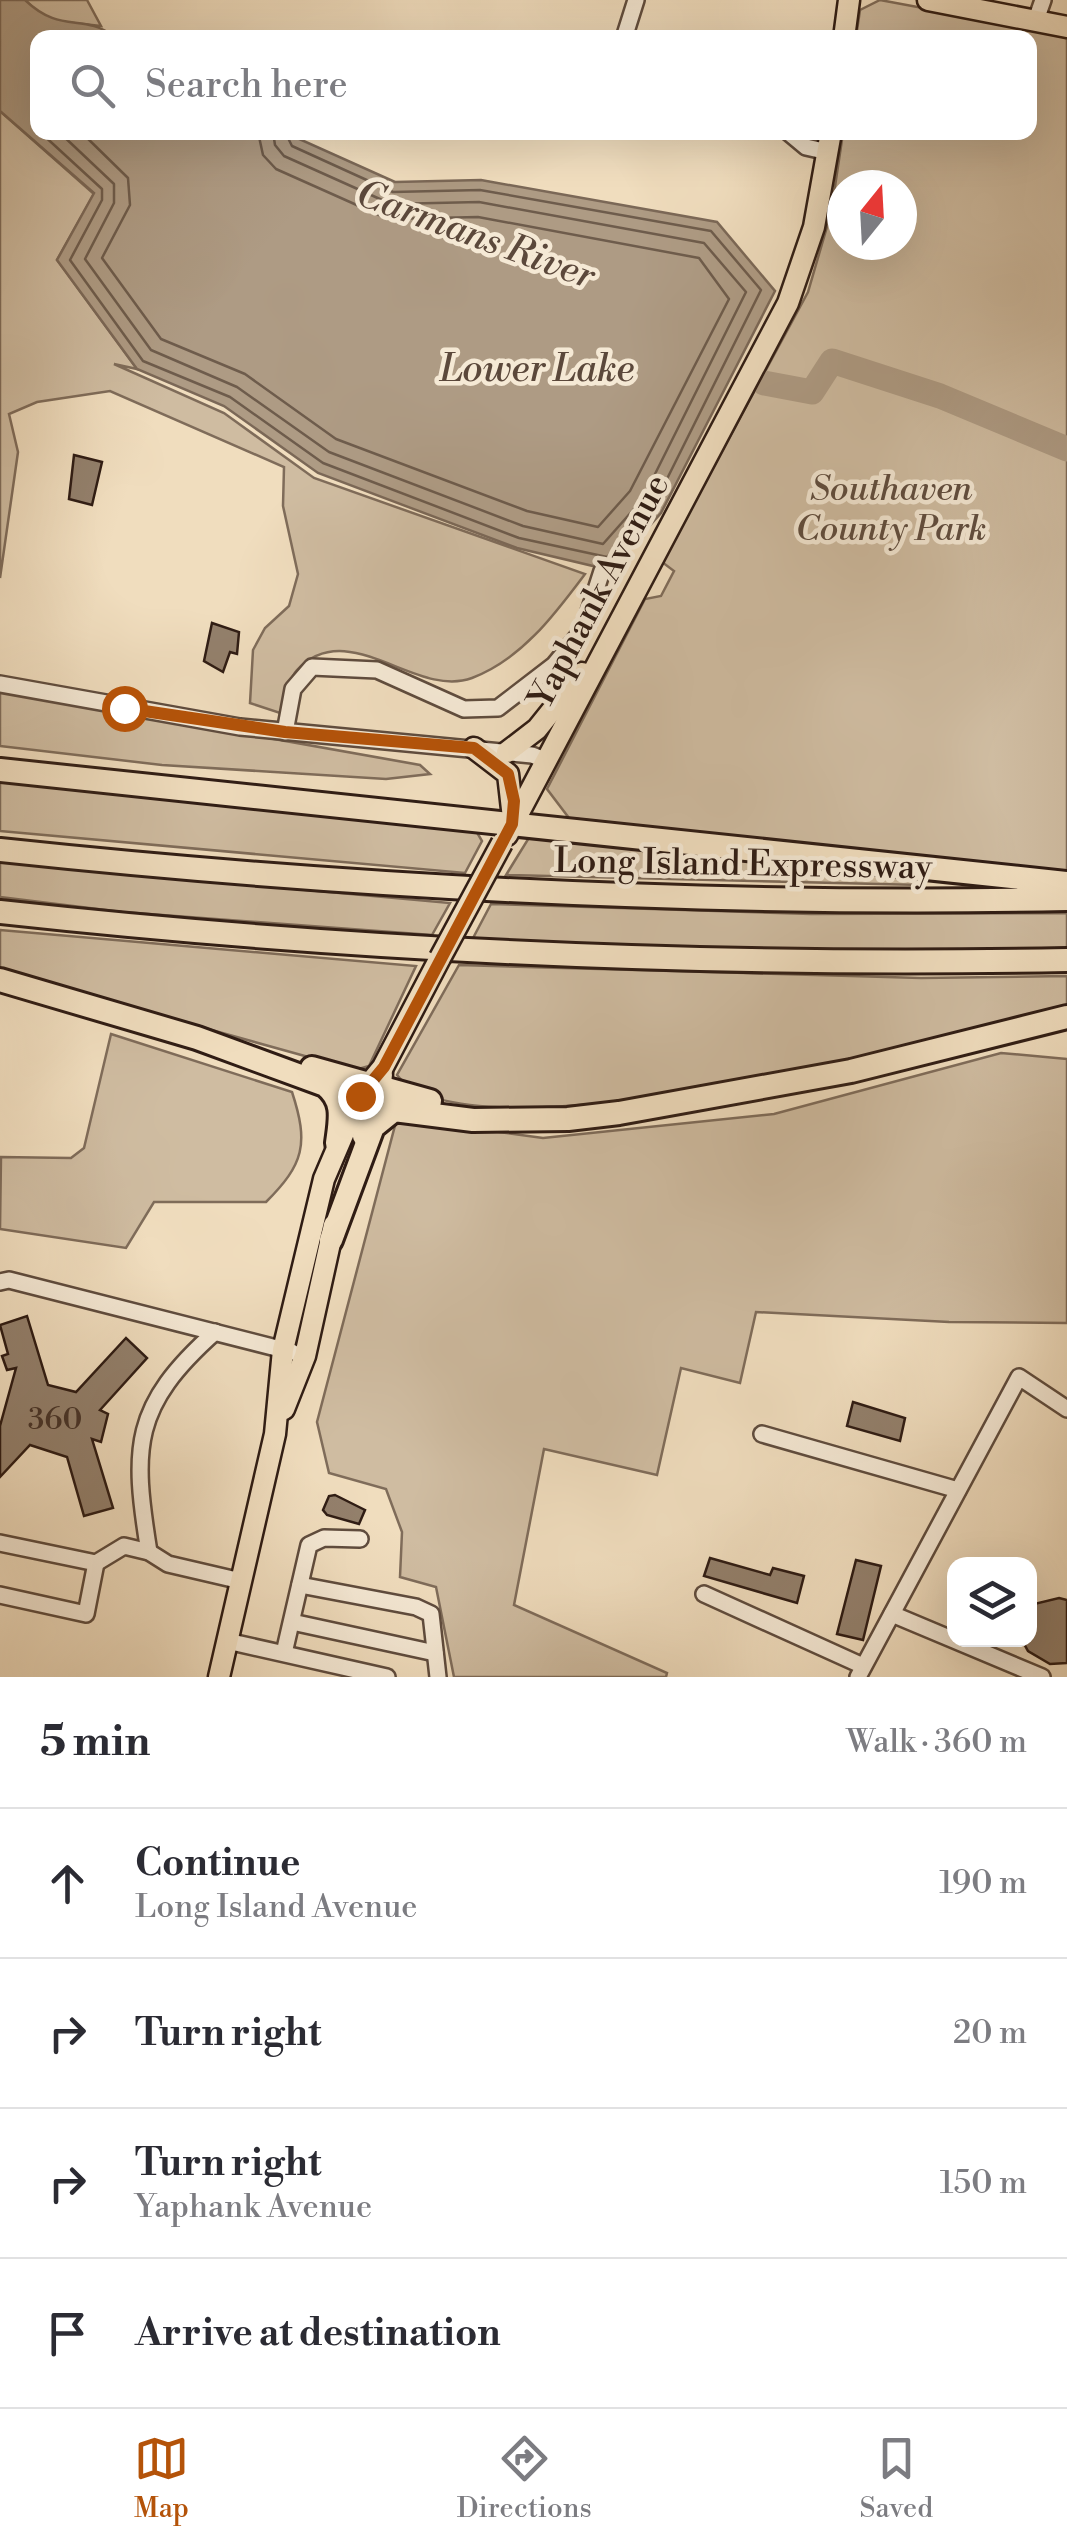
<!DOCTYPE html>
<meta charset="utf-8">
<style>
body{margin:0;font-family:"Libre Bodoni",serif;background:#f7f7f7;color:#2b2b33}
.controls{position:absolute;right:30px;bottom:30px;display:grid;overflow:hidden;border-radius:20px;box-shadow:0 10px 40px #0002}
.controls button{width:90px;height:90px;display:grid;place-items:center;padding:0;border:0;border-bottom:2px solid #e1e1e2;background:#fff;color:#2b2b33;font:50px sans-serif}
.compass{position:absolute;left:827px;top:170px;width:90px;height:90px;border-radius:50%;background:#fff;box-shadow:0 10px 40px #0002;rotate:18deg}
.stop{position:absolute;width:30px;height:30px;margin:-22px;border:8px solid #b45309;border-radius:50%;background:#fff}
.stop.end{background:#b45309;border-color:#fff;box-shadow:0 2px 10px #0008}
.list{margin:0;padding:0;list-style:none}
h2{display:flex;justify-content:space-between;align-items:center;height:130px;margin:0;padding:0 40px;font-size:42px}
h2 small{font-size:32px;font-weight:400;color:#7c7c81}
.list li{display:grid;grid-template-columns:65px 1fr auto;gap:30px;align-items:center;box-sizing:border-box;height:150px;padding:0 40px;border-top:2px solid #e1e1e2}
.list b{display:block;font-size:38px;white-space:nowrap}
.list p{margin:0;font-size:32px;white-space:nowrap;color:#7c7c81}
.list em{font-size:32px;font-style:normal;color:#7c7c81}
.icon{flex:none;width:55px;height:55px;fill:none;stroke:currentColor;stroke-width:2;stroke-linecap:round;stroke-linejoin:round}
.map{position:relative;flex:none;width:1067px;height:1677px;overflow:hidden}
.search{position:absolute;background:#fff;box-shadow:0 10px 40px #0002;left:30px;right:30px;top:30px;height:110px;display:flex;align-items:center;gap:25px;box-sizing:border-box;padding:0 35px;border-radius:20px;color:#7c7c81;font-size:38px}
.sheet{height:730px;background:#fff}
nav{display:flex;justify-content:space-around;align-items:center;box-sizing:border-box;height:140px;border-top:2px solid #e1e1e2;background:#fff;font-size:28px;color:#7c7c81}
nav a{display:grid;justify-items:center;gap:5px}
nav .on{color:#b45309}
.map>svg:first-child{display:block}
.green{fill:#cfbca1;stroke:#7f6c5a;stroke-width:2.5;fill-rule:evenodd}
.water{fill:#ae9b84;stroke:#7b6857;stroke-width:2.5}
.lines{fill:none;stroke-linecap:round;stroke-linejoin:round}
.shore{stroke:#6e5c4c;stroke-width:2.5}
.river{stroke:#ae9b84;stroke-width:25}
.building{fill:#93806c;stroke:#2f1c14;stroke-width:2.5}
.minor-casing{stroke:#5f4c3e;stroke-width:20}
.major-casing{stroke:#2f1c14;stroke-width:25}
.highway-casing{stroke:#2f1c14;stroke-width:28}
.minor{stroke:#f5e9d5;stroke-width:15}
.major{stroke:#f0ddbe;stroke-width:20}
.highway{stroke:#f0ddbe;stroke-width:22}
.major-bridge-casing{stroke:#2f1c14;stroke-width:25;stroke-linecap:butt}
.major-bridge{stroke:#f0ddbe;stroke-width:20}
.route{stroke:#b45309;stroke-width:12}
.labels{text-anchor:middle;stroke-width:9;stroke-linejoin:round;paint-order:stroke}
.number-label{font-size:30px;fill:#48352a}
.park-label{font-size:35px;font-style:italic;fill:#5f4c3e;stroke:#f5e9d5}
.street-label{font-size:35px;fill:#2f1c14;stroke:#f5e9d5}
.water-label{font-size:38px;font-style:italic;fill:#5b483b;stroke:#f5e9d5}
</style>
<div class="map">
<svg width="1067" height="1677" viewBox="0 0 1067 1677">
<rect width="100%" height="100%" fill="#f0ddbe"/>
<filter id="stains"><feTurbulence type="fractalNoise" baseFrequency=".002" numOctaves="4"/><feColorMatrix values="0 0 0 0 .2 0 0 0 0 .09 0 0 0 0 .02 0 0 0 .5 -.17"/></filter>
<radialGradient id="worn" r=".72"><stop offset=".6" stop-color="#630" stop-opacity="0"/><stop offset="1" stop-color="#630" stop-opacity=".3"/></radialGradient>
<g class="green">
<path d="M25 0H87L101 26 46 20Z"/>
<path d="M880 0 1067 35V872L569 818 547 789 645 599 661 596 674 571 662 562 808 292 831 213 843 133 1030 132V38L856 37 860 10ZM842 185H902V245H842Z"/>
<path d="M0 111 94 194 57 260 137 369 114 364 224 413 314 478 585 574C555 614 522 659 472 678 415 699 349 615 297 670 288 680 284 701 280 713L250 703 253 650 265 628 289 606 298 574 283 506 284 467 110 391 37 402 9 414 18 452 0 578Z"/>
<path d="M0 690 420 765 430 774 386 779 162 765 0 746Z"/>
<path d="M0 780 475 829 482 841 465 873 0 831Z"/>
<path d="M530 836 921 877 920 885 506 875Z"/>
<path d="M0 862 450 903 432 935 122 912 0 897Z"/>
<path d="M491 904 811 914 1067 913V950L807 951 472 940Z"/>
<path d="M0 930 416 966 369 1066 355 1070 0 971Z"/>
<path d="M459 965 921 978 1067 976V1010C956 1037 469 1167 397 1075Z"/>
<path d="M111 1034 292 1092C309 1144 304 1164 266 1202H154L126 1248 0 1229 1 1157 71 1158 84 1148Z"/>
<path d="M1001 1053 1067 1059V1323L949 1322 756 1312 740 1383 681 1368 657 1475 544 1449 514 1605 667 1673 666 1677H454L436 1587 400 1577 402 1532 386 1489 329 1473 317 1422 397 1118 543 1138 774 1114Z"/>
</g>
<path class="water" d="M0 0H25C62 35 82 12 115 37L38 38V132L286 133 395 182 481 180 717 222 775 291 661 513 610 570 517 548 318 473 224 406 137 369 57 260 94 193 0 111Z"/>
<g class="lines">
<g class="shore">
<path d="M40 132 102 189V200L70 260 143 361 230 397 323 463 519 538 607 557 653 507 761 290 711 231 480 190 393 192 292 146 285 132"/>
<path d="M59 132 114 184V203L85 259 151 350 237 387 329 452 523 526 603 544 642 500 746 292 704 243 479 202 391 204 284 156 275 145 273 132"/>
<path d="M81 132 128 178 130 205 102 258 161 339 245 374 336 439 527 511 598 527 630 491 729 299 699 258 478 217 388 219 276 169 263 155 258 132"/>
</g>
<path class="river" d="M764 383 812 392 832 361 940 396 1067 449"/>
</g>
<g class="building">
<path d="M74 455 102 462 92 505 69 499Z"/>
<path d="M212 623 239 632 237 654 230 652 223 672 204 661Z"/>
<path d="M27 1316 48 1385 76 1392 126 1338 147 1358 100 1410 108 1414 101 1442 92 1439 113 1508 84 1516 67 1457 30 1445 0 1477V1426L16 1368 7 1370 2 1356 8 1354 0 1325Z"/>
<path d="M853 1402 905 1418 900 1441 847 1426Z"/>
<path d="M335 1495 365 1510 359 1524 327 1515 323 1510 329 1496Z"/>
<path d="M710 1558 770 1575 773 1568 804 1576 797 1603 704 1576Z"/>
<path d="M856 1560 881 1566 863 1640 837 1634Z"/>
<path d="M1059 1598 1067 1600V1663L1050 1664 1028 1651 1022 1640H1030V1610L1034 1604Z"/>
</g>
<g class="lines">
<defs>
<g id="minor">
<path d="M1036 20 1043 0"/>
<path d="M624 38 636 0"/>
<path d="M788 132 806 147 828 152"/>
<path d="M0 684 240 727 532 755 545 760"/>
<path d="M285 732 293 689 312 667 377 670 464 709 498 708 554 665 583 630 602 571"/>
<path d="M0 1282 9 1280 292 1352"/>
<path d="M762 1434 958 1490"/>
<path d="M0 1543 96 1563 124 1546 149 1552 168 1564 241 1581"/>
<path d="M149 1552C132 1447 132 1406 215 1332"/>
<path d="M300 1585 416 1607 431 1614 438 1677"/>
<path d="M704 1594 863 1666"/>
<path d="M0 1595 86 1614 96 1563"/>
<path d="M892 1614 1042 1677"/>
<path d="M292 1622 435 1653"/>
<path d="M227 1641 387 1677"/>
<path d="M284 1653 309 1545 324 1538 360 1539"/>
<path d="M858 1677 1019 1377 1067 1409"/>
</g>
<g id="major">
<path d="M928 0 1067 27"/>
<path d="M844 38 849 0"/>
<path d="M474 748 508 774 513 818"/>
<path d="M507 752 537 729 582 673"/>
<path d="M507 835 788 303 814 227 831 132"/>
<path d="M363 1136 379 1102 382 1074"/>
<path d="M284 1409 305 1356 334 1225"/>
<path d="M219 1677 275 1434 283 1350 324 1179 360 1095 383 1067 440 958"/>
</g>
<g id="highway">
<path d="M0 770 1067 883"/>
<path d="M0 850C356 888 709 906 1067 899"/>
<path d="M0 912C356 951 709 967 1067 960"/>
<path d="M0 980 197 1038 325 1085C345 1101 340 1120 337 1143"/>
<path d="M312 1068 430 1101"/>
<path d="M331 1240 373 1127 394 1110 473 1120 568 1119 619 1113 851 1071 1067 1017"/>
</g>
</defs>
<use href="#minor" class="minor-casing"/>
<use href="#major" class="major-casing"/>
<use href="#highway" class="highway-casing"/>
<use href="#minor" class="minor"/>
<use href="#major" class="major"/>
<use href="#highway" class="highway"/>
<defs>
<path id="major-bridge" d="M440 958 502 843"/>
</defs>
<use href="#major-bridge" class="major-bridge-casing"/>
<use href="#major-bridge" class="major-bridge"/>
</g>
<g class="lines">
<path class="route" d="M124 708 285 732 474 748 508 774 514 801 512 824 384 1067 360 1096"/>
</g>
<g class="labels">
<g class="number-label">
<text x="55" y="1429">360</text>
</g>
<g class="park-label">
<text x="891" y="500">Southaven<tspan x="891" dy="40">County Park</tspan></text>
</g>
<g class="street-label">
<text transform="translate(598 591) rotate(-62)" y="12">Yaphank Avenue</text>
<text transform="translate(743 863) rotate(1)" y="12">Long Island Expressway</text>
</g>
<g class="water-label">
<text transform="translate(476 234) rotate(20)" y="13">Carmans River</text>
<text x="537" y="381">Lower Lake</text>
</g>
</g>
<rect width="100%" height="100%" filter="url(#stains)"/>
<rect width="100%" height="100%" fill="url(#worn)"/>
</svg>
<div class="controls">
<button><svg class="icon" aria-label="layers" viewBox="0 0 24 24"><path d="M12 4l9 5-9 5-9-5zM3 14l9 5 9-5"/></svg></button>
</div>
<svg class="compass" viewBox="-18 -18 36 36"><path d="M0-13l5 13h-10z" fill="#e53935"/><path d="M0 13l5-13h-10z" fill="#7c7c81"/></svg>
<div class="stop" style="left:124px;top:708px"></div>
<div class="stop end" style="left:360px;top:1096px"></div>
<div class="search"><svg class="icon" aria-label="search" viewBox="0 0 24 24"><circle cx="10" cy="10" r="6"/><path d="M15 15l6 6"/></svg>Search here</div>
</div>
<section class="sheet">
<h2>5 min<small>Walk · 360 m</small></h2>
<ul class="list">
<li><svg class="icon" aria-label="ahead" viewBox="0 0 24 24"><path d="M12 20V5M6 11l6-6 6 6"/></svg><div><b>Continue</b><p>Long Island Avenue</p></div><em>190 m</em></li>
<li><svg class="icon" aria-label="right" viewBox="0 0 24 24"><path d="M7 20v-9h11M14 6l5 5-5 5"/></svg><div><b>Turn right</b></div><em>20 m</em></li>
<li><svg class="icon" aria-label="right" viewBox="0 0 24 24"><path d="M7 20v-9h11M14 6l5 5-5 5"/></svg><div><b>Turn right</b><p>Yaphank Avenue</p></div><em>150 m</em></li>
<li><svg class="icon" aria-label="arrive" viewBox="0 0 24 24"><path d="M6 21V4h12l-3 4 3 4H6"/></svg><div><b>Arrive at destination</b></div></li>
</ul>
</section>
<nav>
<a class="on"><svg class="icon" aria-label="map" viewBox="0 0 24 24"><path d="M3 6l6-2 6 2 6-2v14l-6 2-6-2-6 2zM9 4v14M15 6v14"/></svg>Map</a>
<a><svg class="icon" aria-label="directions" viewBox="0 0 24 24"><path d="M12 3l9 9-9 9-9-9zM9 14v-3h6M13 9l2 2-2 2"/></svg>Directions</a>
<a><svg class="icon" aria-label="saved" viewBox="0 0 24 24"><path d="M7 4h10v16l-5-4-5 4z"/></svg>Saved</a>
</nav>
